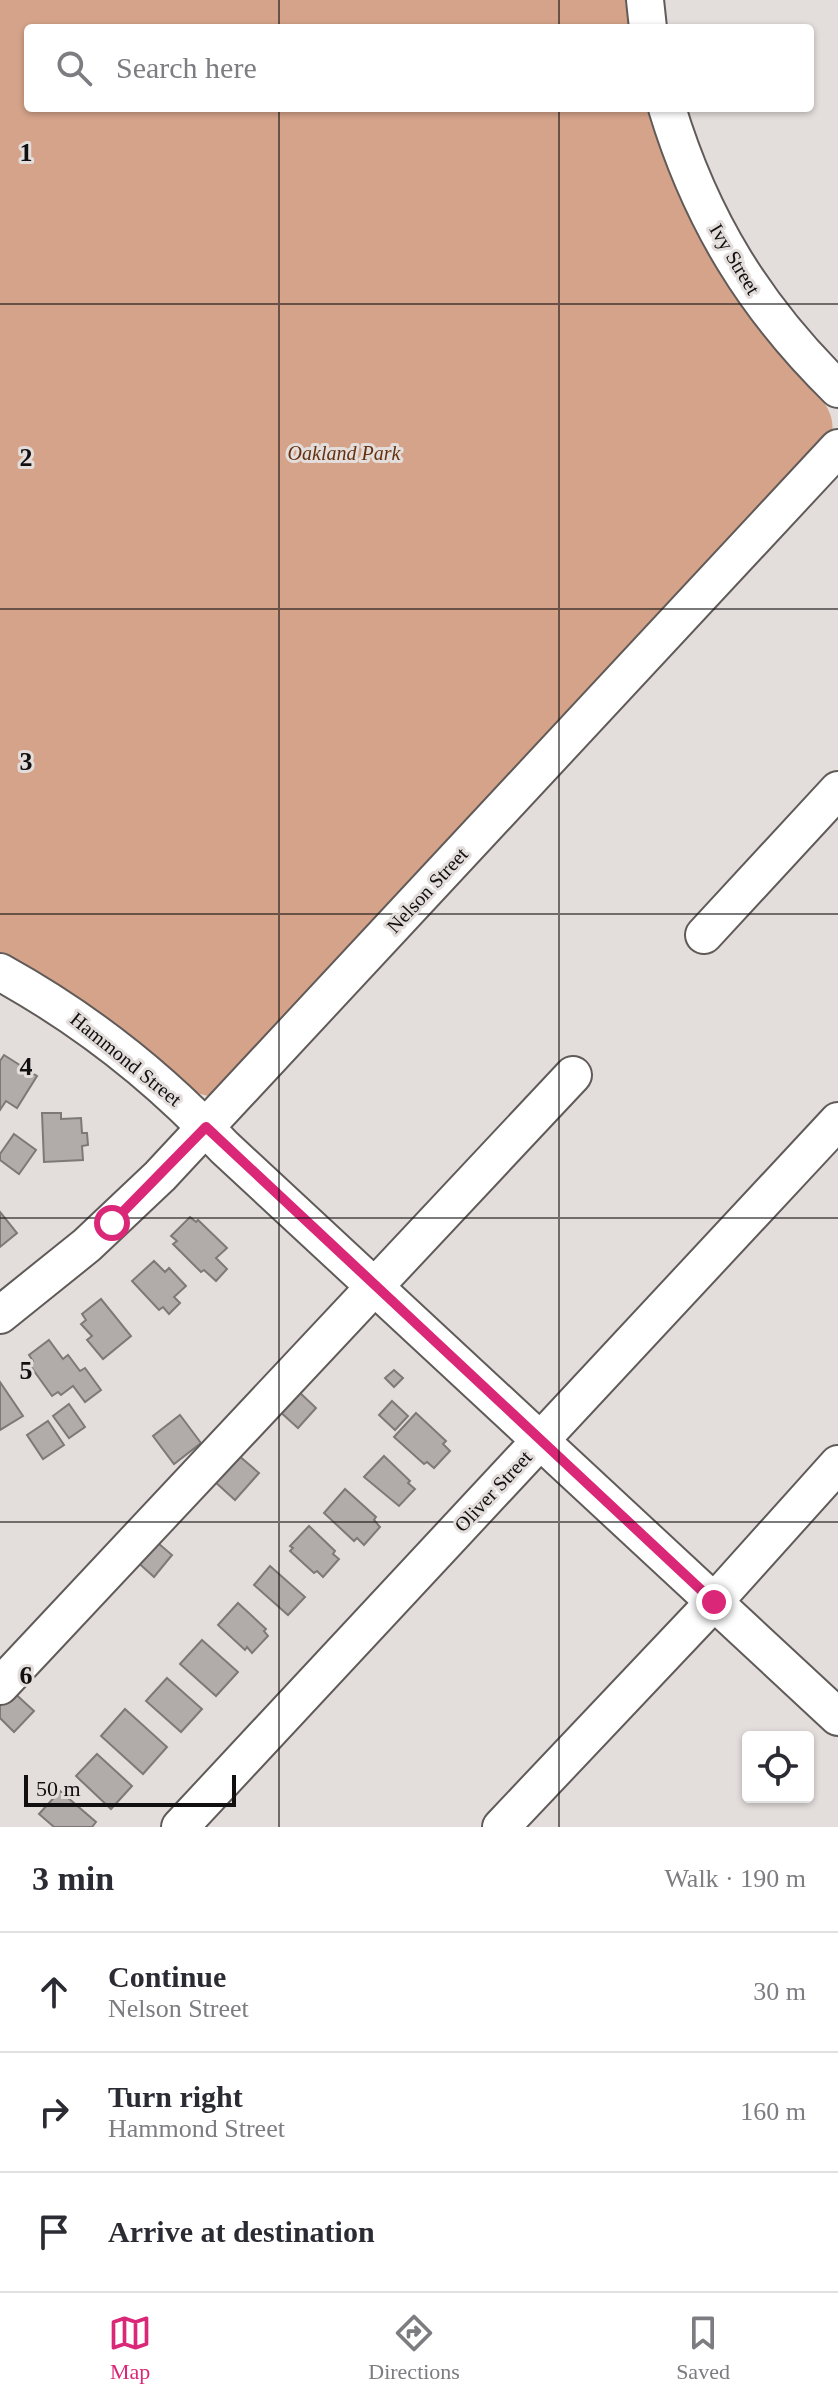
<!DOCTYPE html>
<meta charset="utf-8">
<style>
body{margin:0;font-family:"Times New Roman",serif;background:#f2f2f3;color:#2b2b33}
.controls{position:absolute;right:24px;bottom:24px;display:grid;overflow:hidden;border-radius:8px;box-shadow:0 2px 6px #0004}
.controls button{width:72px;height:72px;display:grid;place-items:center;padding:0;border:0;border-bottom:2px solid #e1e1e2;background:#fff;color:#2b2b33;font:40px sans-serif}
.scale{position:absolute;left:24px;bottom:20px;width:212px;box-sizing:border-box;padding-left:8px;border:4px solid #110f0f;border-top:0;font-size:22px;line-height:28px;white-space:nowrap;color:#110f0f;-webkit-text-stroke:6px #e3dedb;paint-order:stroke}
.stop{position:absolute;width:24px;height:24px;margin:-18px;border:6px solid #db2777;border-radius:50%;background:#fff}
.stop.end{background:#db2777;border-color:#fff;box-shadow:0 2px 8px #0008}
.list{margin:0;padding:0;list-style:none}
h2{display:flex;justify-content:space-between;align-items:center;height:104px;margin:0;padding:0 32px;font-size:34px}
h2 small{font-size:26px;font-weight:400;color:#7c7c81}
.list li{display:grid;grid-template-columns:52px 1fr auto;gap:24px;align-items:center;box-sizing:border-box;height:120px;padding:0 32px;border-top:2px solid #e1e1e2}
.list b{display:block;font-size:30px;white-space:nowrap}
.list p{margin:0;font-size:26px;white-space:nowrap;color:#7c7c81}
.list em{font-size:26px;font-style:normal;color:#7c7c81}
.icon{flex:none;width:44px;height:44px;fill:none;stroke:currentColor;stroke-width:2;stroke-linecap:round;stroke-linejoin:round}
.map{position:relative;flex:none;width:838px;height:1827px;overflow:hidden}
.search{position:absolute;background:#fff;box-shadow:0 2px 6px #0004;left:24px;right:24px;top:24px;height:88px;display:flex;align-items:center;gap:20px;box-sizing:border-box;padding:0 28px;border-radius:8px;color:#7c7c81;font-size:30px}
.sheet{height:464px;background:#fff}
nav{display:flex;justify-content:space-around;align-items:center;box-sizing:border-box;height:112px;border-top:2px solid #e1e1e2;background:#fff;font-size:22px;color:#7c7c81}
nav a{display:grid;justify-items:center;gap:4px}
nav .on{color:#db2777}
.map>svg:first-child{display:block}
.green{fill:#d5a389}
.building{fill:#b1aca9;stroke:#7d7976;stroke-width:2}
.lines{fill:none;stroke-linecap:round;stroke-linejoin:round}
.minor-casing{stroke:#605b59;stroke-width:40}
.minor{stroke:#fff;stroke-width:36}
.route{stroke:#db2777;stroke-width:10}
.grid{fill:none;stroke:#110f0f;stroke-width:2;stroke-opacity:0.55}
.labels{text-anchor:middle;stroke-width:6;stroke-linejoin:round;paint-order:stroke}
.street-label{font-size:20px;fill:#110f0f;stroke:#e3dedb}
.park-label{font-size:20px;font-style:italic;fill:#653110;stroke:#e3dedb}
.grid-label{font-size:26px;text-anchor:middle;font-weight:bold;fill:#110f0f;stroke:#e3dedb;stroke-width:6;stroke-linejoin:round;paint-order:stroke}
</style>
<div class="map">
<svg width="838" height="1827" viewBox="0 0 838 1827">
<rect width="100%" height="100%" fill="#e3dedb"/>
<path class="green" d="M0 0H625L629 28H28V108H646C677 195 715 280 776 351 794 372 838 402 832 432L215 1094 208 1096 193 1092 86 1004 0 953Z"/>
<g class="building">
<path d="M4 1055 37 1076 17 1108 6 1101 0 1110V1061Z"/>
<path d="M42 1113H61V1119L81 1118 82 1133H87L88 1145 82 1146 83 1160 44 1162Z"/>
<path d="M14 1134 36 1150 19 1174 0 1160V1154Z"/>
<path d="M0 1212 17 1233 0 1247Z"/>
<path d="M190 1217 196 1222 198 1220 227 1248 216 1258 227 1269 216 1281 204 1270 201 1272 173 1244 177 1241 171 1236Z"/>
<path d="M154 1261 165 1272 169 1268 186 1286 174 1297 180 1303 169 1314 163 1307 159 1310 132 1281Z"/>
<path d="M101 1299 131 1336 103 1359 87 1340 92 1336 81 1324 86 1320 82 1314Z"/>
<path d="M49 1340 63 1359 68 1355 80 1371 85 1368 101 1390 85 1402 73 1386 61 1395 58 1392 52 1396 29 1364 33 1361 29 1355Z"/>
<path d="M394 1370 403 1378 394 1387 385 1378Z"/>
<path d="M0 1382 23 1416 0 1430Z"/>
<path d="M297 1390 316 1408 298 1428 278 1410Z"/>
<path d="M392 1401 408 1416 395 1430 379 1415Z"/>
<path d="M69 1404 85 1427 69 1438 53 1416Z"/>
<path d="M416 1413 446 1441 443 1444 450 1451 434 1468 427 1462 424 1464 394 1437Z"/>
<path d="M180 1415 201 1443 174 1464 153 1436Z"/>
<path d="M48 1421 64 1445 43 1459 27 1435Z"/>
<path d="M238 1455 259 1473 235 1500 214 1481Z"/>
<path d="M384 1456 410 1481 408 1483 415 1489 399 1506 364 1477Z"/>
<path d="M345 1489 376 1517 374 1520 380 1527 364 1545 357 1538 354 1541 324 1513Z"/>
<path d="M309 1526 335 1551 333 1554 339 1559 323 1577 317 1571 314 1573 290 1551 293 1548 290 1546Z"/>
<path d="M151 1537 172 1555 154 1577 133 1558Z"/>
<path d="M270 1566 305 1597 288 1615 254 1585Z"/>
<path d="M238 1603 266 1629 264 1631 268 1636 252 1653 247 1647 245 1650 218 1625Z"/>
<path d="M202 1640 238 1672 216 1696 180 1664Z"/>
<path d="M167 1678 202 1709 181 1732 146 1701Z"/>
<path d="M9 1688 34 1711 14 1732 0 1718V1697Z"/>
<path d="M125 1709 167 1747 143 1774 101 1736Z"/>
<path d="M97 1754 132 1786 111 1809 76 1776Z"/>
<path d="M60 1791 96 1822 92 1827H54L39 1814Z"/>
</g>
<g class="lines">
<defs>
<g id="minor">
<path d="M645 0 648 28"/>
<path d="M667 108C701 220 755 308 838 389"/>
<path d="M704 935 838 790"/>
<path d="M0 972C85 1019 158 1076 224 1147L838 1717"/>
<path d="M0 1315 87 1245 160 1176 838 448"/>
<path d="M0 1686 573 1075"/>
<path d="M180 1827 838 1121"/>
<path d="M501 1827 714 1602 838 1464"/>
</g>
</defs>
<use href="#minor" class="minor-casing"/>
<use href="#minor" class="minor"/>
</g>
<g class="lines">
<path class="route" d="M112 1223 206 1127 714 1602"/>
</g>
<path class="grid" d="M279 0V28M559 0V28M279 108V1827M559 108V1827M0 304H838M0 609H838M0 914H838M0 1218H838M0 1522H838"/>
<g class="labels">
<g class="street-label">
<text transform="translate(735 259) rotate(59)" y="7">Ivy Street</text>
<text transform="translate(427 890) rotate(-47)" y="7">Nelson Street</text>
<text transform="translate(126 1059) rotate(39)" y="7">Hammond Street</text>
<text transform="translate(493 1491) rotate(-47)" y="7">Oliver Street</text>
</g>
<g class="park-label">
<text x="344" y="460">Oakland Park</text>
</g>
</g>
<g class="grid-label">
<text x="26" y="161">1</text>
<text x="26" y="466">2</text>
<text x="26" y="770">3</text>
<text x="26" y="1075">4</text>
<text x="26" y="1379">5</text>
<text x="26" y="1684">6</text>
</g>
</svg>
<div class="controls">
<button><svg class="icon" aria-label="locate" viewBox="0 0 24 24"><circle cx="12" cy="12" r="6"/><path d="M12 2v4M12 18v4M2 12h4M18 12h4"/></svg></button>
</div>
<div class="scale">50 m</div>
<div class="stop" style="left:112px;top:1223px"></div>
<div class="stop end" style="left:714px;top:1602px"></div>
<div class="search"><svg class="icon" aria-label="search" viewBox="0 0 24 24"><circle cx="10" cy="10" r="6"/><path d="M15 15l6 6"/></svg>Search here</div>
</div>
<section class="sheet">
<h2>3 min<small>Walk · 190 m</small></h2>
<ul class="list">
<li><svg class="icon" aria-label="ahead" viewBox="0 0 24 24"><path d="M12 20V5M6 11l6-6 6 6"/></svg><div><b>Continue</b><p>Nelson Street</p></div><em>30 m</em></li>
<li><svg class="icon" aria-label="right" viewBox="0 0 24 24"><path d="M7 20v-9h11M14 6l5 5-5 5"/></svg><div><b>Turn right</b><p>Hammond Street</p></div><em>160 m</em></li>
<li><svg class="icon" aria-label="arrive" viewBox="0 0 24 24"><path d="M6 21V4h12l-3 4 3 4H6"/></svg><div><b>Arrive at destination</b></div></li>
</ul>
</section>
<nav>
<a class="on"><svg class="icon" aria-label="map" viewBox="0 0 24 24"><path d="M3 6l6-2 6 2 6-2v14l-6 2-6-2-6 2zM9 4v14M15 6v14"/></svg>Map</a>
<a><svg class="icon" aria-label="directions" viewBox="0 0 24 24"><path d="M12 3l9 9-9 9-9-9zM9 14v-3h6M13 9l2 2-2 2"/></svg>Directions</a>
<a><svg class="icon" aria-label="saved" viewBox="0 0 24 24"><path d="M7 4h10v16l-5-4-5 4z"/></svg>Saved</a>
</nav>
